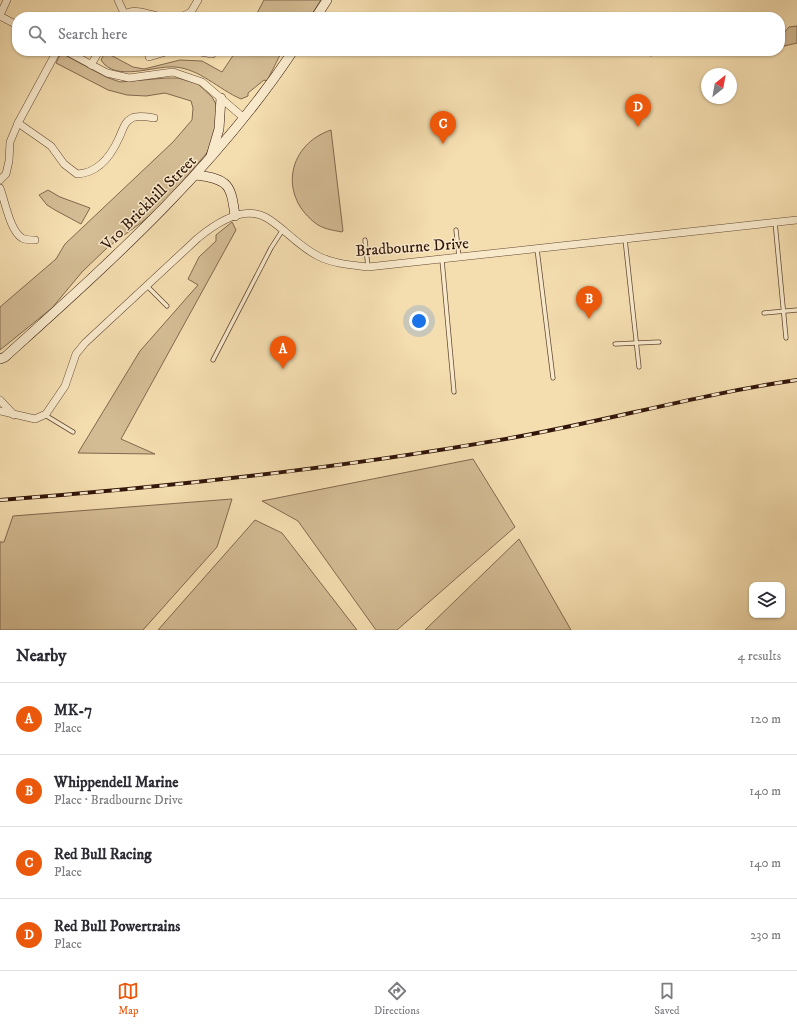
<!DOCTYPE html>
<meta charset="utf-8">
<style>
body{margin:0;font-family:"IM FELL DW Pica",serif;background:#f2f2f3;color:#2b2b33}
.controls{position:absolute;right:12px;bottom:12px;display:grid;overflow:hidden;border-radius:8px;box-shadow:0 1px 3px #0004}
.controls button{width:36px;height:36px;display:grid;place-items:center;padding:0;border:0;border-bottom:1px solid #e1e1e2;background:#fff;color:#2b2b33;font:20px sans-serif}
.compass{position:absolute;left:701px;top:68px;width:36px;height:36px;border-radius:50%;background:#fff;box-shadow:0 1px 3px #0004;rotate:31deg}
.you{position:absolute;left:419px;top:321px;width:14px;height:14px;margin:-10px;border:3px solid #fff;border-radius:50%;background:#1a73e8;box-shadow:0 0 0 6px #1a73e833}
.badge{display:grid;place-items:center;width:26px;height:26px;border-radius:50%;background:#ea580c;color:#fff;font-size:13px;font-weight:700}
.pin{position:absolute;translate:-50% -33px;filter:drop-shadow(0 1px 2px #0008)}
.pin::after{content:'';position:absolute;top:21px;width:14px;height:12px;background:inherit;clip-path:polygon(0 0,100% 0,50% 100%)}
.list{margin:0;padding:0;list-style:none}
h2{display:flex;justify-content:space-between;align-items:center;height:52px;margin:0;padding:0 16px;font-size:17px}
h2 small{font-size:13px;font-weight:400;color:#7c7c81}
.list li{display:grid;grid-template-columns:26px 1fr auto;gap:12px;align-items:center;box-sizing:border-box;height:72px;padding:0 16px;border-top:1px solid #e1e1e2}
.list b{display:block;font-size:15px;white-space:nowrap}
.list p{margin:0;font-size:13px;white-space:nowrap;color:#7c7c81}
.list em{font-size:13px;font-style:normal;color:#7c7c81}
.icon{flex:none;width:22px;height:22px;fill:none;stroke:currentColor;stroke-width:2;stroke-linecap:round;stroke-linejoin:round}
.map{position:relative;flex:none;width:797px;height:630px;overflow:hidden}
.search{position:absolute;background:#fff;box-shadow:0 1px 3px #0004;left:12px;right:12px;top:12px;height:44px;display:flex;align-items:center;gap:10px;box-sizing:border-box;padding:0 14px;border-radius:16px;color:#7c7c81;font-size:15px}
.sheet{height:340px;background:#fff}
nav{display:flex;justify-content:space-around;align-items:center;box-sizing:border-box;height:56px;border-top:1px solid #e1e1e2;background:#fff;font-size:11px;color:#7c7c81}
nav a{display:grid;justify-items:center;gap:2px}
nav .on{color:#ea580c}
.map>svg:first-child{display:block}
.green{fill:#d3bb93;stroke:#82684e}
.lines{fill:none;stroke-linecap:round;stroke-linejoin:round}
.lane-casing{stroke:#624833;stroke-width:5}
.street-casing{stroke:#624833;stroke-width:8}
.secondary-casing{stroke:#32160a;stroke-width:10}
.lane{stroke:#f8e9cb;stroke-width:3.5}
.street{stroke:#f8e9cb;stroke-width:7}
.secondary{stroke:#f8e9cb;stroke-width:9}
.rail-casing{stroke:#32160a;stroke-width:4}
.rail{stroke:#f8e9cb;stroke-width:2.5;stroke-dasharray:8;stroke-linecap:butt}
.labels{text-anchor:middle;stroke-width:3;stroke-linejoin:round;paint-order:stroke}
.street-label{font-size:16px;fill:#32160a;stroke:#f8e9cb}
</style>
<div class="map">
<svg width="797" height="630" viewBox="0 0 797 630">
<rect width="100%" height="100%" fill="#f4ddaf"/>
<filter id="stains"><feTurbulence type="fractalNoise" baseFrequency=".005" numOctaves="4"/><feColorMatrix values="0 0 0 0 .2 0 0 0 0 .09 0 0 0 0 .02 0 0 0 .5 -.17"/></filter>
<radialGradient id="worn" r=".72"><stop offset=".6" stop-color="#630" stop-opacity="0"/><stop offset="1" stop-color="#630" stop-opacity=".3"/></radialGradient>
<g class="green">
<path d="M264 0H321L310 17H255Z"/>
<path d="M797 26V43L780 47V35L783 34 789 27Z"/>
<path d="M236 51H282L267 81 264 80 248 93V96L241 99C218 89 200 69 175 67 155 65 115 83 101 60L105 52 133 67 144 69 180 60 202 61 222 72Z"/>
<path d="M650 51H735L682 55 677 51 650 56Z"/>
<path d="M61 53 106 77 120 82 166 78H178L198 84 212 97 216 104 218 114 213 142 206 154 163 204 142 222 108 247 82 272 52 308 0 350V307L56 259 65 244 173 142 192 120 193 108 191 101 165 93 146 96 127 95 108 90 56 63Z"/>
<path d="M331 130 343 231 342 232C332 230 322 229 314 222 278 193 289 144 331 130Z"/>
<path d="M48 190 60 197 90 208 81 224 55 210 47 205 39 195Z"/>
<path d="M232 222 236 230 121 439 155 454 78 453 140 351 198 285 188 279 199 257 216 241V235Z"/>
<path d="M473 459 515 527 397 630H376L298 521 262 501Z"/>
<path d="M232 499 217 547 143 630H0V542H4L13 516Z"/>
<path d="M255 520 282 533 357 630H158Z"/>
<path d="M519 539 571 630H425Z"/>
</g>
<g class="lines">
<defs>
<g id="lane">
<path d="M775 222 786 338"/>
<path d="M456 230 459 257"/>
<path d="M625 239 639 367"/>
<path d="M365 240 368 267"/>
<path d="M537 249 553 378"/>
<path d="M442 260 454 392"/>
<path d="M147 286 167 306"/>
<path d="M764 313 797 310"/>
<path d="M615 344 659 342"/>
<path d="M213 360 271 248 282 231"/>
<path d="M45 415 73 432"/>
</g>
<g id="street">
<path d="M118 0 124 13"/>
<path d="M0 15 7 0"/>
<path d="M0 16 17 25"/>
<path d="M121 17C132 6 148 14 161 17"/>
<path d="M181 17 191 12 198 0"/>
<path d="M66 51 107 73 129 78 173 72 202 82 244 118"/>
<path d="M195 51 212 54"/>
<path d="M149 57 169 51"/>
<path d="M91 65 99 51"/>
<path d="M18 123 51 146 64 164 77 174C98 173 111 156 119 138 123 130 124 122 132 118 138 115 148 117 154 118"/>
<path d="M0 180 6 174 9 161 10 142 18 123 57 51"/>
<path d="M0 188C5 201 10 231 22 238 25 240 31 240 35 240"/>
<path d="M0 400 14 415"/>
<path d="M0 411 35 419 46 414 65 386 76 354 85 343 198 238C215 224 244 204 267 218 285 229 298 246 318 256 334 264 351 265 368 267L797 220"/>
</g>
<g id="secondary">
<path d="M316 17 327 0"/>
<path d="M211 156 219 129 221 98"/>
<path d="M196 175C229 179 231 185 235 216"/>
<path d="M0 359 5 357C111 261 213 171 293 51"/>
</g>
</defs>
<use href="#lane" class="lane-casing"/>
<use href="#street" class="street-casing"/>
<use href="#secondary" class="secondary-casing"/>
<use href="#lane" class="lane"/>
<use href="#street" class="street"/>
<use href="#secondary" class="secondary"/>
<defs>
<path id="rail" d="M0 500C172 487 341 468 511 438 606 421 701 394 797 380"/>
</defs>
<use href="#rail" class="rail-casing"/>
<use href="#rail" class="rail"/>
</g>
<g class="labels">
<g class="street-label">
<text transform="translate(148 202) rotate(-45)" y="6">V10 Brickhill Street</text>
<text transform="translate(412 246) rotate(-4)" y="6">Bradbourne Drive</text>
</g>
</g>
<rect width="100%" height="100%" filter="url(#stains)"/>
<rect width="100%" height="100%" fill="url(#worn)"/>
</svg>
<div class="controls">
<button><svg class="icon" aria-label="layers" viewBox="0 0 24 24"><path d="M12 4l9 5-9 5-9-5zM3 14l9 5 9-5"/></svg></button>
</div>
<svg class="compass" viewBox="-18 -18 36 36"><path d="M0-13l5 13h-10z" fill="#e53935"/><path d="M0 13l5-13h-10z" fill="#7c7c81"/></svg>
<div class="you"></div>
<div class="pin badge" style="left:283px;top:369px">A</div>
<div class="pin badge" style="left:589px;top:319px">B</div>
<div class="pin badge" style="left:443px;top:144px">C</div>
<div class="pin badge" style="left:638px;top:127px">D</div>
<div class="search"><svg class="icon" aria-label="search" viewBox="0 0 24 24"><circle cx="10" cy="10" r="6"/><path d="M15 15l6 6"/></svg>Search here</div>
</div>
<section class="sheet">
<h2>Nearby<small>4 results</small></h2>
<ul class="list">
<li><span class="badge">A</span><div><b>MK-7</b><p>Place</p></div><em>120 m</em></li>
<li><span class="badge">B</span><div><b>Whippendell Marine</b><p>Place · Bradbourne Drive</p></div><em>140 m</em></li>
<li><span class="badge">C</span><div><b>Red Bull Racing</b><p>Place</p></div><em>140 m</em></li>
<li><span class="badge">D</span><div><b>Red Bull Powertrains</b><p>Place</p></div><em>230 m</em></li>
</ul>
</section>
<nav>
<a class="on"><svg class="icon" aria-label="map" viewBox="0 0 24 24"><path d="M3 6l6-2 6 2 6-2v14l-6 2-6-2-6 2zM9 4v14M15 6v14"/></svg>Map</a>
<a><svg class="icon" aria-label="directions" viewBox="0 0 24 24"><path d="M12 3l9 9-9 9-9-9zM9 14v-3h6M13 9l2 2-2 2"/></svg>Directions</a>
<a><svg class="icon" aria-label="saved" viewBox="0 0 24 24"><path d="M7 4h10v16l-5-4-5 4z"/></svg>Saved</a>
</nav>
